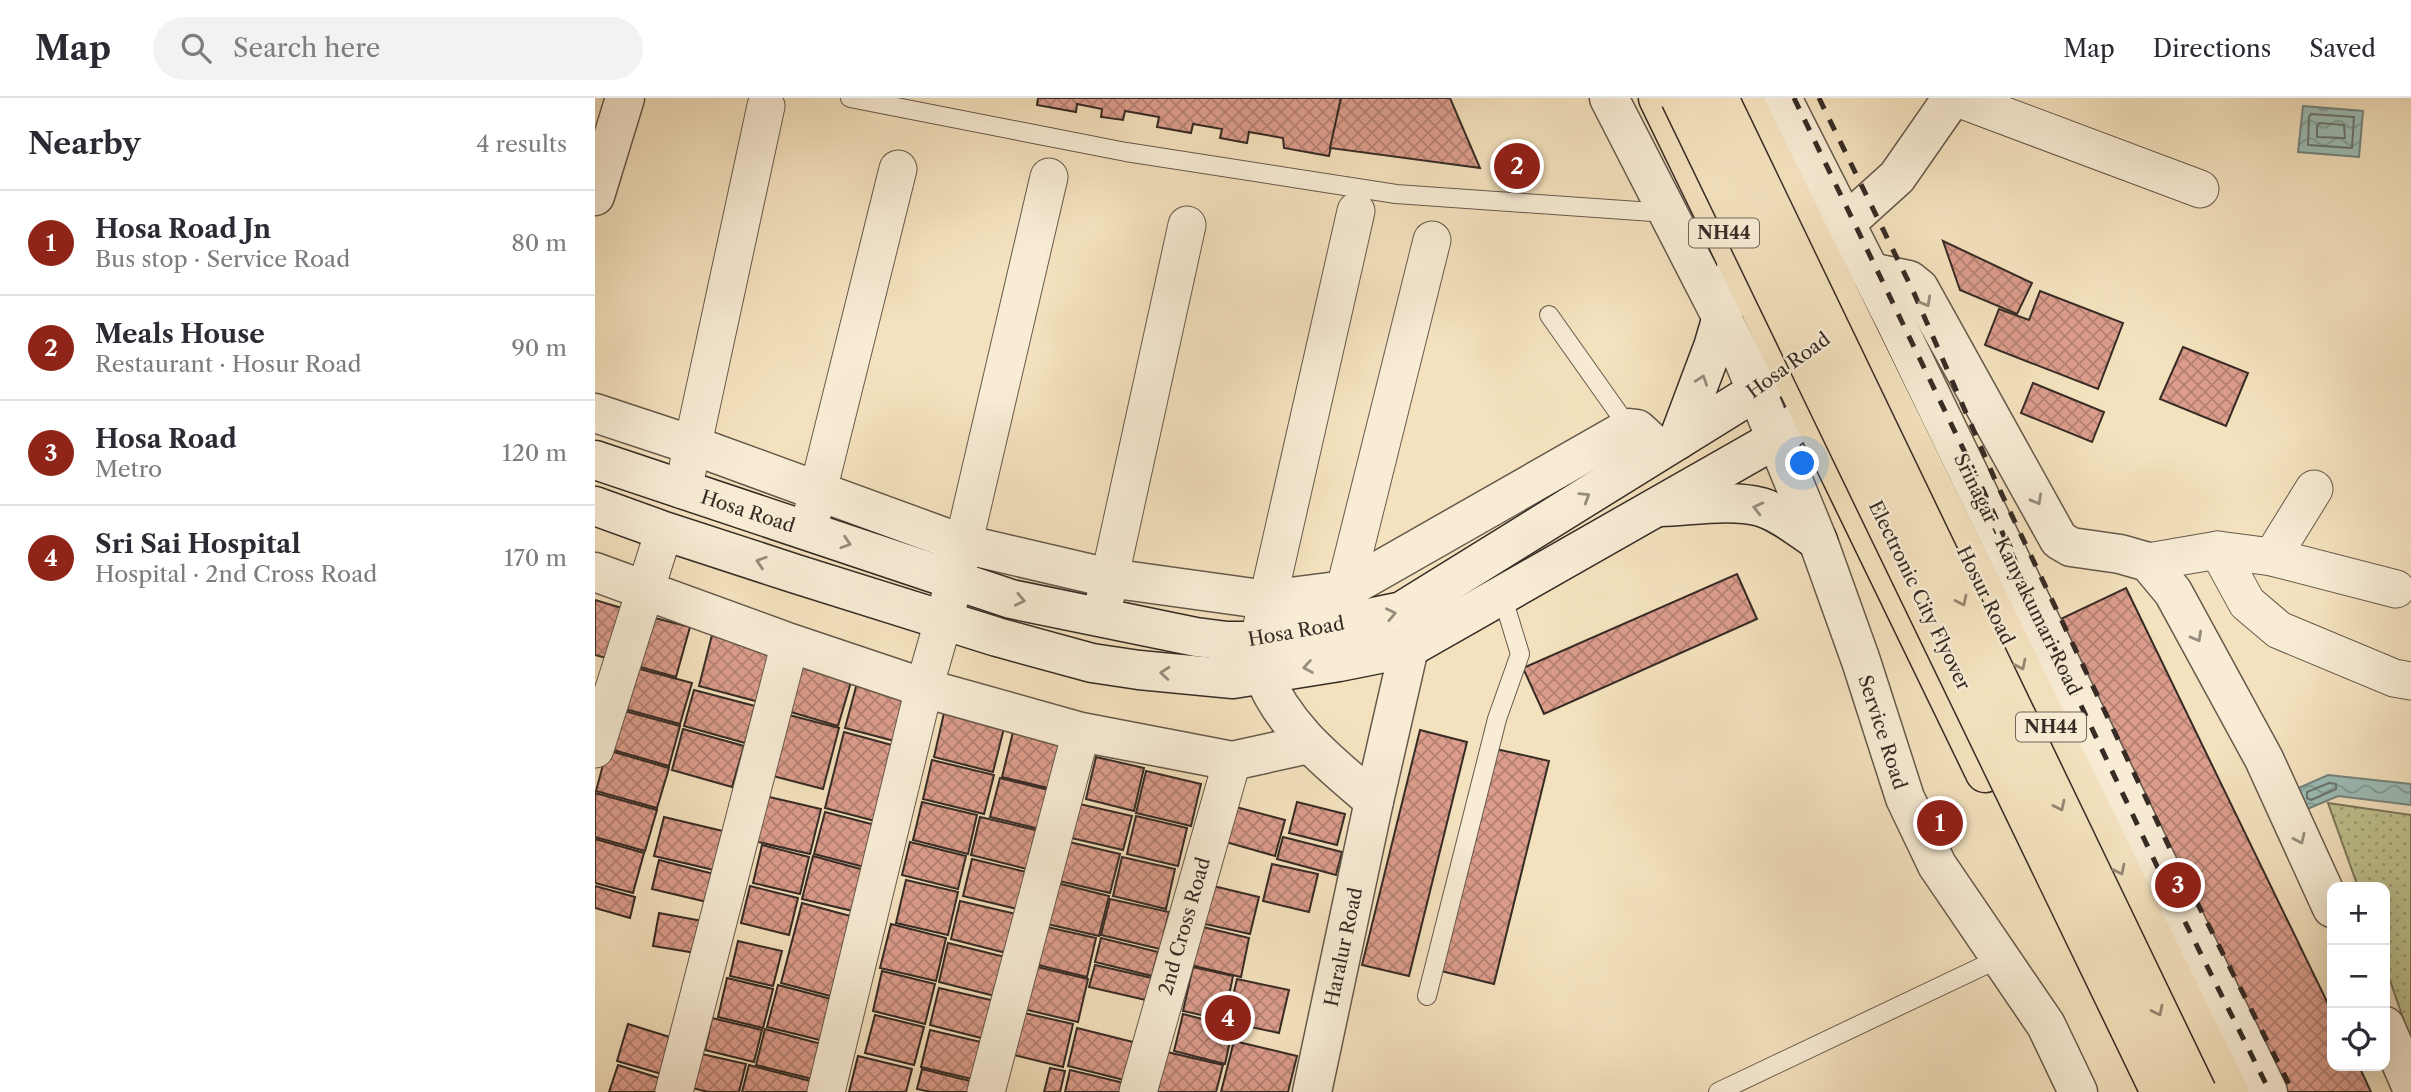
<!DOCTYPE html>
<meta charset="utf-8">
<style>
body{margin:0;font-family:"Libre Caslon Text",serif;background:#f2f2f3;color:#2b2b33}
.controls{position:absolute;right:21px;bottom:21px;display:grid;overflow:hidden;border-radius:14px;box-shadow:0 7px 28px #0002}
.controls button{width:63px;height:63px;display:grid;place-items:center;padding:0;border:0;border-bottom:2px solid #e1e1e2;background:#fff;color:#2b2b33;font:35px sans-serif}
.you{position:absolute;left:1208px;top:366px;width:24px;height:24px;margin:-18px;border:5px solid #fff;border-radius:50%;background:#1a73e8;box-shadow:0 0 0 10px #1a73e833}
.badge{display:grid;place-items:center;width:46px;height:46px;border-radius:50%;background:#8f2418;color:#fff;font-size:23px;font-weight:700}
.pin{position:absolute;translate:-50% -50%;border:4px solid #fff;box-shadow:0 2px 7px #0006}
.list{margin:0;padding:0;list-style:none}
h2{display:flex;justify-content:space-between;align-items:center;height:91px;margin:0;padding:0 28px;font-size:30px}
h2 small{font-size:23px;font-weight:400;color:#7c7c81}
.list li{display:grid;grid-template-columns:46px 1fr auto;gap:21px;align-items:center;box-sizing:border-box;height:105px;padding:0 28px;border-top:2px solid #e1e1e2}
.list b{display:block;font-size:26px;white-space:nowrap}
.list p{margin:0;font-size:23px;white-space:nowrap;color:#7c7c81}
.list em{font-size:23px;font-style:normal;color:#7c7c81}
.icon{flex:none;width:38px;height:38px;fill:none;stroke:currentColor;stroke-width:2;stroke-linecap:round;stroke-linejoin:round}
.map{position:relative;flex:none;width:1816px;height:994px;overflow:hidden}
header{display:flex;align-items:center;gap:42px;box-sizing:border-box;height:98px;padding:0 35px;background:#fff;border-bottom:2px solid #e1e1e2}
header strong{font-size:33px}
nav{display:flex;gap:38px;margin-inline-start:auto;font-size:24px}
.search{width:490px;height:63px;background:#f2f2f3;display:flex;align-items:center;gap:18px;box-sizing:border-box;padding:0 24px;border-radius:38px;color:#7c7c81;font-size:26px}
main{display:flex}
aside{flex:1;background:#fff}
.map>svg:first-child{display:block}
.grass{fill:url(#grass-dots);stroke:#7a765a;stroke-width:2}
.water{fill:url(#water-waves);stroke:#73837d;stroke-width:2}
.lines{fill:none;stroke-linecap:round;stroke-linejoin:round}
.shore{stroke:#69746e;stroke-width:2}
.building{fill:url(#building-cross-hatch);stroke:#362b25;stroke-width:2}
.service-casing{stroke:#66594b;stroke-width:20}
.minor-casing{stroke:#66594b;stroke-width:39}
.tertiary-casing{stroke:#66594b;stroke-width:41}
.secondary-casing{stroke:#362b25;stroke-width:41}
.trunk-casing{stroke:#362b25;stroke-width:41}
.service{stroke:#f8ecd5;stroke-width:18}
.minor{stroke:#f8ecd5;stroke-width:37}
.tertiary{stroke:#f8ecd5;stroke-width:38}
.secondary{stroke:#f8ecd5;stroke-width:38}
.trunk{stroke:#f4e2be;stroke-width:38}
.rail{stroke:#362b25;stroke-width:5;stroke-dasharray:12 12;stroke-linecap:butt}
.motorway-bridge-casing{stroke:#362b25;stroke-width:41;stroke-linecap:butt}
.motorway-bridge{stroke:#f4e2be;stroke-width:38}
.oneway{stroke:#978c7d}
.oneway2{stroke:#958672}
.labels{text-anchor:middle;stroke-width:5;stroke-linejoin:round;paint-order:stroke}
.shield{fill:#f8ecd5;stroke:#70655a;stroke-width:2}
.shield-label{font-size:18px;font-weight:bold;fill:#362b25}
.street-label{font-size:19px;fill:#362b25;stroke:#f8ecd5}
</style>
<header>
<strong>Map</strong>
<div class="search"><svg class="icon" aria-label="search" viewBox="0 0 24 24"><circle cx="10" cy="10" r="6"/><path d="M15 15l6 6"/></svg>Search here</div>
<nav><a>Map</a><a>Directions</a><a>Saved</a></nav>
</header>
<main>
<aside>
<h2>Nearby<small>4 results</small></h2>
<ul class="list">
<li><span class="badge">1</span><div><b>Hosa Road Jn</b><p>Bus stop · Service Road</p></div><em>80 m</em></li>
<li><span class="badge">2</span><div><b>Meals House</b><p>Restaurant · Hosur Road</p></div><em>90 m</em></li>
<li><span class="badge">3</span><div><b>Hosa Road</b><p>Metro</p></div><em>120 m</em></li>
<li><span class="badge">4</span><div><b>Sri Sai Hospital</b><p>Hospital · 2nd Cross Road</p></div><em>170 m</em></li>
</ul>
</aside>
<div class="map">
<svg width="1816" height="994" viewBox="0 0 1816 994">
<defs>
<pattern id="grass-dots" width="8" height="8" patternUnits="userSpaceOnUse" patternTransform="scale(1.75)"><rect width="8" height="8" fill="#bfc28f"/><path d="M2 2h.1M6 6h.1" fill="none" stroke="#9c9e75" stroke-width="1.8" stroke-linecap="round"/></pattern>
<pattern id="water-waves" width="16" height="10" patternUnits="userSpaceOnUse" patternTransform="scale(1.75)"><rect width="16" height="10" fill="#9cbdb7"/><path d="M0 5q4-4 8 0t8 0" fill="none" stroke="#809a95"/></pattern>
<pattern id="building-cross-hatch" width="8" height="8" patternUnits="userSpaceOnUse" patternTransform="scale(1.75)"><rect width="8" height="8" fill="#dc9d8c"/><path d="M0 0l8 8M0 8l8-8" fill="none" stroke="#b38072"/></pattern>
</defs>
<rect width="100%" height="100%" fill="#f4e2be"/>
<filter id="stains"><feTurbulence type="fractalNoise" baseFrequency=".00286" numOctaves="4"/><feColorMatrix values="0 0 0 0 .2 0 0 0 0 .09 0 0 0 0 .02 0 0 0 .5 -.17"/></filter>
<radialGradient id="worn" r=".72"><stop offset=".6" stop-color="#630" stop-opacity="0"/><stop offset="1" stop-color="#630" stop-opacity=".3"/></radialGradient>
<path class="grass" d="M1733 705 1816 717V943L1790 868V789H1763Z"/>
<g class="water">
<path d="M1708 8 1768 13 1764 59 1703 54Z"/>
<path d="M1733 677 1816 686V707L1743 698 1710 712 1699 692Z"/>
</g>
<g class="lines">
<g class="shore">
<path d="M1716 16 1759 19 1757 50 1713 47 1714 19Z"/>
<path d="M1724 25 1749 27 1750 40 1722 39V28Z"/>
<path d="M1734 685 1741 686V691L1716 702 1712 700V694Z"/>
</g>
</g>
<g class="building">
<path d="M443 0H746L734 58 689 50 688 40 654 34 652 45 625 40 627 31 598 26 596 35 562 29 564 19 530 13 528 22 506 19 507 11 482 6 481 14 442 7Z"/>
<path d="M746 0H855L885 70 735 50Z"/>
<path d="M1348 143 1437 185 1422 216 1365 192Z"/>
<path d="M1445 193 1528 225 1503 291 1390 247 1404 211 1434 222Z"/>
<path d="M1588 249 1653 275 1631 328 1565 301Z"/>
<path d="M1438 285 1509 314 1497 344 1426 315Z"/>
<path d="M1142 476 1162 521 949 616 928 570Z"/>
<path d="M1531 490 1737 914V968H1764L1776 994H1636L1417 544Z"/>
<path d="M0 502 30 511 15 561 0 557Z"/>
<path d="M52 518 95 529 81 579 38 567Z"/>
<path d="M117 537 177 552 164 604 104 588Z"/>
<path d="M202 568 256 584 243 628 189 612Z"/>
<path d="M41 570 97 585 85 626 30 611Z"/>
<path d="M262 585 315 598 303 644 250 630Z"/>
<path d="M99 592 160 608 150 645 89 628Z"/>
<path d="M26 612 85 628 74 668 15 651Z"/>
<path d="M349 615 409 630 398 674 339 659Z"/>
<path d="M194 617 244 630 228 691 178 678Z"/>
<path d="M88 631 149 648 137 689 77 672Z"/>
<path d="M825 632 872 644 814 878 767 867Z"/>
<path d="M249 634 304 649 284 724 230 710Z"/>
<path d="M418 634 472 647 461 692 407 679Z"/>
<path d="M901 651 954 663 899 886 846 873Z"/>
<path d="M12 652 74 670 62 710 1 693Z"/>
<path d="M501 659 549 670 539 713 491 701Z"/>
<path d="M337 662 399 677 389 716 328 701Z"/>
<path d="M551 673 606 686 596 728 541 715Z"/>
<path d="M405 680 454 692 445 731 395 719Z"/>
<path d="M0 695 62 712 50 753 0 739Z"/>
<path d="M170 698 226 711 215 756 159 743Z"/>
<path d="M327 704 382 717 373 756 318 742Z"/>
<path d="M702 704 750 716 742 747 694 735Z"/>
<path d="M480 705 537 718 528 752 472 739Z"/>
<path d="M641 709 690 722 680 758 631 744Z"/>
<path d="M230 714 284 728 273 770 219 756Z"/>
<path d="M541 718 592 730 583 768 532 756Z"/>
<path d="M69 719 132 734 123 773 59 758Z"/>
<path d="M385 719 441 732 432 771 376 757Z"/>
<path d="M688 739 747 754 741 777 682 761Z"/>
<path d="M0 741 49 755 38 795 0 785Z"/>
<path d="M470 743 525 756 515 795 460 782Z"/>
<path d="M315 744 371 758 363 791 307 777Z"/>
<path d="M167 747 214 759 205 796 158 785Z"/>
<path d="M218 758 273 773 262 814 207 801Z"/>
<path d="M527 759 580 771 571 811 518 798Z"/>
<path d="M377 761 431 774 422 811 368 798Z"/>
<path d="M64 762 119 776 112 804 57 791Z"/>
<path d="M677 766 723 776 714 814 668 803Z"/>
<path d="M311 782 363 794 353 837 301 825Z"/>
<path d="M462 785 514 798 504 838 452 826Z"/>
<path d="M610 786 664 799 655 836 601 824Z"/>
<path d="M0 788 40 799 35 820 0 810Z"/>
<path d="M155 788 203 800 194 837 146 825Z"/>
<path d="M515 801 574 814 565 851 506 837Z"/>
<path d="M365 803 421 816 411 855 356 841Z"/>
<path d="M207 805 259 819 239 899 186 885Z"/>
<path d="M64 815 113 824 107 856 58 848Z"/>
<path d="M296 826 351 840 341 883 285 870Z"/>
<path d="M604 828 654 840 646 879 595 867Z"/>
<path d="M452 829 501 840 492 879 443 867Z"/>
<path d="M506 840 563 854 557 878 500 864Z"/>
<path d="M143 843 187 853 178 888 135 878Z"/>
<path d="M353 845 410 859 400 898 344 884Z"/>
<path d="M434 867 493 881 483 924 424 910Z"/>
<path d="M500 867 557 880 551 902 494 889Z"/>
<path d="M598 869 638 878 629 922 588 913Z"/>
<path d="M287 873 340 886 330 926 278 913Z"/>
<path d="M132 880 178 891 168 930 123 919Z"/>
<path d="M642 881 694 892 684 935 632 924Z"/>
<path d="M183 887 240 902 229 943 172 929Z"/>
<path d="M344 890 400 903 390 941 335 927Z"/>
<path d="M425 914 478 926 468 969 415 956Z"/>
<path d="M588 916 638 929 630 966 579 953Z"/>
<path d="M280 917 329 929 319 967 270 955Z"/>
<path d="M117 920 167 932 159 964 110 952Z"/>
<path d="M33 926 81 941 70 977 22 963Z"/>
<path d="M482 930 538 944 529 982 473 968Z"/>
<path d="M170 931 230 947 221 982 161 967Z"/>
<path d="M335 932 390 945 381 982 326 969Z"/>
<path d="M639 943 702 958 693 994H626Z"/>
<path d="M98 954 151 966 144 994H113L90 988Z"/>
<path d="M572 954 628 967 621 994H562Z"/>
<path d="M263 958 317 971 311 994H254Z"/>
<path d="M23 967 70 982 67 994H14Z"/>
<path d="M154 967 219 984 216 994H147Z"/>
<path d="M455 970 470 973 465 994H449Z"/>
<path d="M327 971 379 984 377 994H336L322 991Z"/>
<path d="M475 972 529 985 527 994H470Z"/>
</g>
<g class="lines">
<defs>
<g id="service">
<path d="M255 0 531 54 801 96 1072 115"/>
<path d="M954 217 1034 330"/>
<path d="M832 898 902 621 925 556 907 497"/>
<path d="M1123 994 1405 860"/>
</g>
<g id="minor">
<path d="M1362 0 1605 91"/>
<path d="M88 392 171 8"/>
<path d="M213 433 303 71"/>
<path d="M1623 452 1652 505 1684 532 1799 580 1816 583"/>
<path d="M1677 459 1801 491"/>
<path d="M1553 464 1623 452 1677 459 1719 391"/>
<path d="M744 515 837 142"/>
<path d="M506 519 592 127"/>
<path d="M666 532 761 113"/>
<path d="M0 651 69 433"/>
<path d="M79 994 195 545"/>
<path d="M231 994 329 590 360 482 454 79"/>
<path d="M391 994 486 634"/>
<path d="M543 994 637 663"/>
</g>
<g id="tertiary">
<path d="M1014 0 1149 263 1223 443 1266 563 1310 700 1342 767 1451 927 1483 994"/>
<path d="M1187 0 1300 223 1673 994"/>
<path d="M0 98 30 0"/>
<path d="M1250 126 1302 79 1357 0"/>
<path d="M1275 174 1314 182 1324 190 1464 442 1476 449 1525 456 1553 464 1578 494 1669 661 1737 810"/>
<path d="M0 315 97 347 368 446 514 480 673 502 750 492 1034 330 1042 331 1065 352"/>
<path d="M0 474 195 545 329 590 486 634 637 663 714 646"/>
<path d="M668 576C689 630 736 666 779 703"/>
<path d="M1790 928 1816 988"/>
<path d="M717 994 779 703 814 550"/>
</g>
<g id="secondary">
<path d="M1083 342 1118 249 1143 164"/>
<path d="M0 362 416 501 601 539 632 543H663L807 513 1160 294 1218 250"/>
<path d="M0 408 69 433 201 476 402 539 497 565 544 572 638 581 744 564 814 550 1181 341 1241 294"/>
<path d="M1066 409C1096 408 1137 401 1166 409 1186 415 1205 431 1223 443"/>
</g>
<g id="trunk">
<path d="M1063 0 1390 675"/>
<path d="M1148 0 1634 994"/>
</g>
</defs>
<use href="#service" class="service-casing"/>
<use href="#minor" class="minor-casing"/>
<use href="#tertiary" class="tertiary-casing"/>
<use href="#secondary" class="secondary-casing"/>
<use href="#trunk" class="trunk-casing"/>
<use href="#service" class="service"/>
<use href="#minor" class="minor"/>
<use href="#tertiary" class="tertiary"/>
<use href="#secondary" class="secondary"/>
<use href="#trunk" class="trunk"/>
<g class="rail">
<path d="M1199 0 1389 394 1474 582 1561 766 1675 994"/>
<path d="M1224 0 1319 195 1401 384 1577 755 1698 994"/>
</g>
<defs>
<g id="motorway-bridge">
<path d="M1085 0 1565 994"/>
<path d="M1124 0 1602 994"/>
</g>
</defs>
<use href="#motorway-bridge" class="motorway-bridge-casing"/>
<use href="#motorway-bridge" class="motorway-bridge"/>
</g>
<defs><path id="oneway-chevron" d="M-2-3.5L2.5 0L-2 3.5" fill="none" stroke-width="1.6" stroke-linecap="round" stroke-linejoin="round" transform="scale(1.75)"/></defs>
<g class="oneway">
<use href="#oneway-chevron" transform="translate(1331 204) rotate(61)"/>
<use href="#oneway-chevron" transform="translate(1107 282) rotate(-71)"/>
<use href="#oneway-chevron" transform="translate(990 399) rotate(-32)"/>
<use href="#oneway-chevron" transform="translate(1442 402) rotate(61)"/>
<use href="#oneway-chevron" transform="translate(1163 410) rotate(-166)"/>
<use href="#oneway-chevron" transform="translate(251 445) rotate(18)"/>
<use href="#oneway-chevron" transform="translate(166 464) rotate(-162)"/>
<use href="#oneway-chevron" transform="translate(425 502) rotate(12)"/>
<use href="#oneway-chevron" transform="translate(796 516) rotate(-12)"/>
<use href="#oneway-chevron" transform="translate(1602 539) rotate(61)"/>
<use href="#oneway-chevron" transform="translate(713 569) rotate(171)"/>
<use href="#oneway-chevron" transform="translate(570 575) rotate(-175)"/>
<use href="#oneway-chevron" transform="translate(1705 741) rotate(65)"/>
</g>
<g class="oneway2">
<use href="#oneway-chevron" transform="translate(1367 503) rotate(64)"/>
<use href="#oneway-chevron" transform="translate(1426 567) rotate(64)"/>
<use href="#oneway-chevron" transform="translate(1465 708) rotate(64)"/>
<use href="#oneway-chevron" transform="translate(1525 772) rotate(64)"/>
<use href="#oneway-chevron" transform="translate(1563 913) rotate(64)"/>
</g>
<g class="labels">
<g class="shield">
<rect x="1094" y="120.5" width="70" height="29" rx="5"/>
<rect x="1421" y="614.5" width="70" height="29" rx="5"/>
</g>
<g class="shield-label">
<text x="1129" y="141">NH44</text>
<text x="1456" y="635">NH44</text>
</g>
<g class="street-label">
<text transform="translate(1193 267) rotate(-36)" y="7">Hosa Road</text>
<text transform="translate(153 413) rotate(18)" y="7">Hosa Road</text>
<text transform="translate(1423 476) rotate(64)" y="7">Srinagar - Kanyakumari Road</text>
<text transform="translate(1325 497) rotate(64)" y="7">Electronic City Flyover</text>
<text transform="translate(1391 497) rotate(64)" y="7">Hosur Road</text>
<text transform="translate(701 533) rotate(-10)" y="7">Hosa Road</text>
<text transform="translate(1288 634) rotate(72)" y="7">Service Road</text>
<text transform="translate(589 828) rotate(-74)" y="7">2nd Cross Road</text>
<text transform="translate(748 849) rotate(-78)" y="7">Haralur Road</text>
</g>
</g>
<rect width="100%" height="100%" filter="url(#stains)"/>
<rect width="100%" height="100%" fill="url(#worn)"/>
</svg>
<div class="controls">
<button>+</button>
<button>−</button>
<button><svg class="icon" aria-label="locate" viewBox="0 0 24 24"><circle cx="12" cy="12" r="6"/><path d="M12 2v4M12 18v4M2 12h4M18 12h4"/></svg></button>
</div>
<div class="you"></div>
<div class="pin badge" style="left:1345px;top:725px">1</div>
<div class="pin badge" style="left:922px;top:68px">2</div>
<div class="pin badge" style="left:1583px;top:787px">3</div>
<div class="pin badge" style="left:633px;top:920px">4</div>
</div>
</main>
